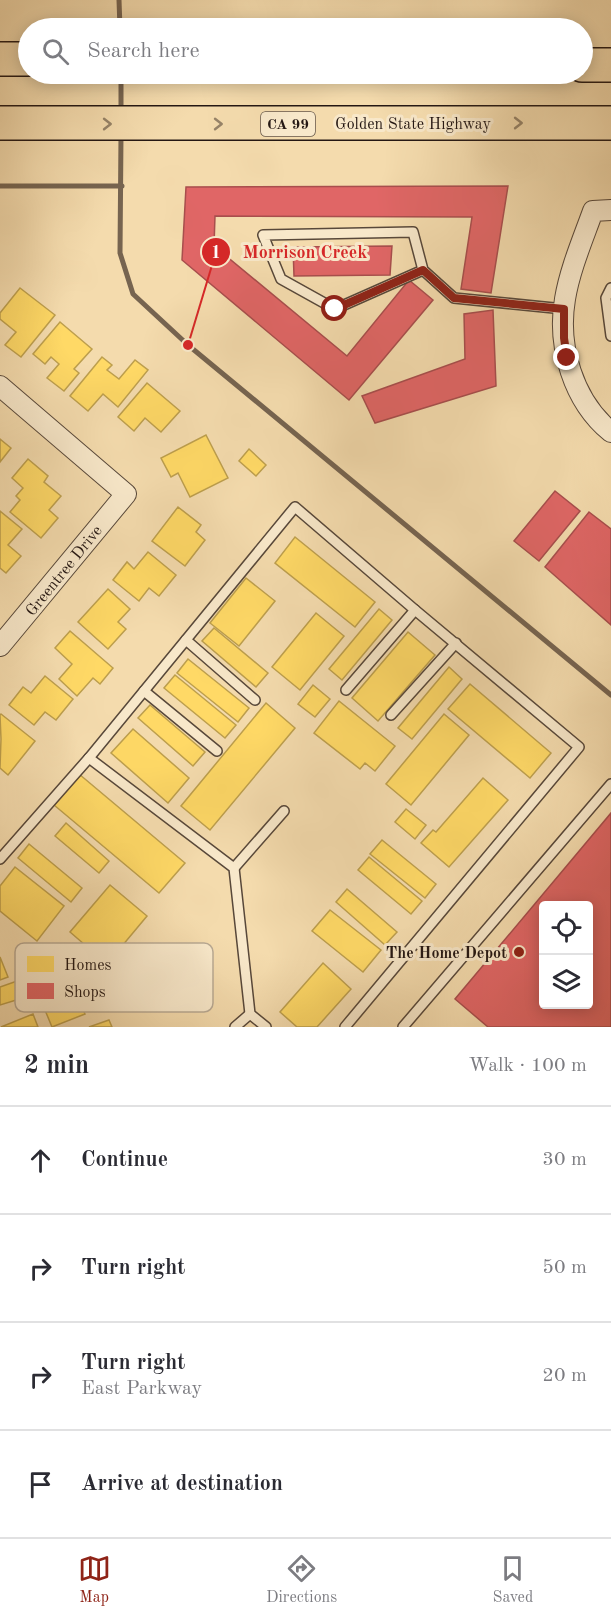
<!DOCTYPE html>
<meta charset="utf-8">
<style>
body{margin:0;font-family:"Old Standard TT",serif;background:#f7f7f7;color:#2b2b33}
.controls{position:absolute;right:18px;bottom:18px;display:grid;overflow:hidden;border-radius:6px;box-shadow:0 3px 15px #0003}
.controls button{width:54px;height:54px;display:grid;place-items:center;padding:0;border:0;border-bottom:2px solid #e1e1e2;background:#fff;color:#2b2b33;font:30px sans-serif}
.stop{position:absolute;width:18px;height:18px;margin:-14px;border:4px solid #8f2418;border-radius:50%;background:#fff}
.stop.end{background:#8f2418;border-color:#fff;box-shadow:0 2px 6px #0008}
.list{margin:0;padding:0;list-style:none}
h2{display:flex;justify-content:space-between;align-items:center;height:78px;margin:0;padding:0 24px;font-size:26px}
h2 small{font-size:20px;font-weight:400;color:#7c7c81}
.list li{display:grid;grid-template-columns:39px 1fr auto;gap:18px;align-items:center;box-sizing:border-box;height:108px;padding:0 24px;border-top:2px solid #e1e1e2}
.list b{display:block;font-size:22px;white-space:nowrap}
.list p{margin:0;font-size:20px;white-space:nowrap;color:#7c7c81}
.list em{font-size:20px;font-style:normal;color:#7c7c81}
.icon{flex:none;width:33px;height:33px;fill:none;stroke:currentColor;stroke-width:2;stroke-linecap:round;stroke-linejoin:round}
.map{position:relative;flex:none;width:611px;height:1027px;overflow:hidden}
.search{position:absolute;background:#fff;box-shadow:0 3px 15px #0003;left:18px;right:18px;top:18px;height:66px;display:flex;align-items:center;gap:15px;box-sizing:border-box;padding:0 21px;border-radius:33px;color:#7c7c81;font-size:22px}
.sheet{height:510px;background:#fff}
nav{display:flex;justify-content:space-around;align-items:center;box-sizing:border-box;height:84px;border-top:2px solid #e1e1e2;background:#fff;font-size:16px;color:#7c7c81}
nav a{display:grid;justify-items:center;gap:3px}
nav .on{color:#8f2418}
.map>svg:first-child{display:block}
.homes{fill:#ffd966;stroke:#bd9f4d;stroke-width:1.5}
.shops{fill:#e06666;stroke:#a84e4d;stroke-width:1.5;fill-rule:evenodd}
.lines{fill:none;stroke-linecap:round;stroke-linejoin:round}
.stream{stroke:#766450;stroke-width:5}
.lane-casing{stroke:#58483a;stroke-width:12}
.street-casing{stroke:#58483a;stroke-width:22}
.highway-casing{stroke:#241713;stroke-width:36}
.lane{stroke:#f8e8ca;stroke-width:9}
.street{stroke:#f8e8ca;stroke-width:20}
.highway{stroke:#f4dbad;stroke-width:33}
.oneway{stroke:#968368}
.route{stroke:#8f2418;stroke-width:8}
.poi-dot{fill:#8f2418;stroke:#f8e8ca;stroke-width:2}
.labels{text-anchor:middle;stroke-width:6;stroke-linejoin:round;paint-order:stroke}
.shield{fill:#f8e8ca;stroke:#64564a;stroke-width:1.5}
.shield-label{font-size:15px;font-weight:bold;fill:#241713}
.street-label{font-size:16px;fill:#241713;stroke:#f8e8ca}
.poi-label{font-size:16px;font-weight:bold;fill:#241713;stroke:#f8e8ca;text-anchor:end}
.key{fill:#f8e8ca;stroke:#b8a993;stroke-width:1.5}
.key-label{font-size:16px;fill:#241713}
.leader{fill:none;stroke:#d62828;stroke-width:2}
.callout-dot{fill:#d62828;stroke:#f8e8ca;stroke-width:2}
.mark-label{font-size:18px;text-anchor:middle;font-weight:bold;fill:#fff}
.callout-label{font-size:18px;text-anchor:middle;font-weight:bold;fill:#d62828;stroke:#f8e8ca;stroke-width:6;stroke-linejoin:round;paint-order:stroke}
</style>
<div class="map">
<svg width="611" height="1027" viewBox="0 0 611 1027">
<rect width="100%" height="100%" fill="#f4dbad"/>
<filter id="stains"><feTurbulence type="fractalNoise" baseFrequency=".00333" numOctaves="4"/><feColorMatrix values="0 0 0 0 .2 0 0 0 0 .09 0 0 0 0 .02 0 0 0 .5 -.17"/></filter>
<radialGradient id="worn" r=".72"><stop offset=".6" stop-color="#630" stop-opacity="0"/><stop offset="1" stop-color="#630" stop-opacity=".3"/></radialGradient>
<g class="homes">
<path d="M20 288 55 315 21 357 5 345 16 332 0 319V313Z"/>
<path d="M60 322 92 349 74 369 79 373 64 391 47 378 59 364 51 357 45 364 33 354Z"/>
<path d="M102 357 112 365 107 370 119 379 135 360 148 370 118 407 103 394 88 411 70 396Z"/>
<path d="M147 383 180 411 161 432 145 418 134 431 118 417Z"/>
<path d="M206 435 228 478 190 497 178 473 171 477 161 458Z"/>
<path d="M0 439 11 448 0 462Z"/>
<path d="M249 449 266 465 256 476 239 461Z"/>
<path d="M28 459 48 476 44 482 61 496 49 510 58 518 41 538 10 512 20 500 16 496 23 488 12 478Z"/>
<path d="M178 507 201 525 196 532 205 540 185 566 152 541Z"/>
<path d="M0 511 22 529 8 545 21 556 6 573 0 568Z"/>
<path d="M295 537 375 602 355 627 275 563Z"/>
<path d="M148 552 176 575 159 596 149 588 139 601 113 580 127 562 134 569Z"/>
<path d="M246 578 275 601 239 646 210 623Z"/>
<path d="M108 589 130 609 118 622 126 629 108 649 78 622Z"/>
<path d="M379 609 392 620 342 680 329 669Z"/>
<path d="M316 613 344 636 300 690 272 667Z"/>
<path d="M214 628 268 673 256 687 202 641Z"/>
<path d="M70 631 113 668 100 684 93 678 77 696 59 679 72 664 55 648Z"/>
<path d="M408 632 435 655 378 721 352 698Z"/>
<path d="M188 659 249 708 238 722 177 673Z"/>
<path d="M449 667 462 679 412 739 398 728Z"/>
<path d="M175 675 236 725 225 738 164 688Z"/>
<path d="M45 676 73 699 56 720 45 712 34 725 9 705 23 687 31 693Z"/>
<path d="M470 684 551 753 530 778 448 709Z"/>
<path d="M313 685 330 699 315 717 298 704Z"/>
<path d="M339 701 395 746 375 771 365 763 360 769 314 733Z"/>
<path d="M266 703 295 728 210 830 181 806Z"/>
<path d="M150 705 205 752 193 766 138 718Z"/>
<path d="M1 714 35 741 8 775 0 768 1 739 0 715Z"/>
<path d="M444 714 469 735 411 805 386 784Z"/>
<path d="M133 729 189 778 168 803 111 753Z"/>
<path d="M79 774 185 863 159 893 54 805Z"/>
<path d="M483 778 508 800 449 867 421 843 433 830 436 832Z"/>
<path d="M406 809 426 825 415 839 395 822Z"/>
<path d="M66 823 109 861 99 873 55 836Z"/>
<path d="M382 840 436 884 425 898 370 854Z"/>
<path d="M29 844 82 888 71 902 18 858Z"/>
<path d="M369 857 422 901 411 914 358 870Z"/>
<path d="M15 867 64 906 37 941 0 911V886Z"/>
<path d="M110 885 147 916 107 964 70 932Z"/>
<path d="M347 889 397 932 385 945 336 902Z"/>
<path d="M330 910 381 950 363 972 312 931Z"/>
<path d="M61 955 85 1014 52 1027 28 969Z"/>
<path d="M0 957 8 977 0 980Z"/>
<path d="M323 963 351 989 317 1027H297L280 1012Z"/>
<path d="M20 980 26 997 0 1005V987Z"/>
<path d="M33 1014 38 1027H1Z"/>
<path d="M109 1020 112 1027H89Z"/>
</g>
<g class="shops">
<path d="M508 186 491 293 461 289 472 217 215 216 214 246 347 356 409 280 433 300 349 400 182 260 186 187Z"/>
<path d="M392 246 390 275 294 276 293 247Z"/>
<path d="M493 310 496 386 375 423 362 396 465 359 464 314Z"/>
<path d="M555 491 580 511 539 561 514 541Z"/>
<path d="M589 512 611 529V625L545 567Z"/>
<path d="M611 813V1027H488L455 999ZM544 906H588V1005H544Z"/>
</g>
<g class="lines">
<g class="stream">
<path d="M119 0 120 28"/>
<path d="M121 74V114"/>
<path d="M121 135 120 253 133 294 188 345 611 695"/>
<path d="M0 186H122"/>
</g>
<defs>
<g id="lane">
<path d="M423 270 335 309 281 279 263 235 413 232 423 270 454 298 564 309"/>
<path d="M611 288 606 298 611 336"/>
<path d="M186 640 255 700"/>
<path d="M346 690 415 610"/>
<path d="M144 691 217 751"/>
<path d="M391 715 456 643"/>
<path d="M89 758 234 868 250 1014 266 1027"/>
<path d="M0 859 89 758 295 507 415 610 579 747 345 1027"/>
<path d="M234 868 284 811"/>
<path d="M235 1027 250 1014"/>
<path d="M403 1027 611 784"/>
</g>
<g id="street">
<path d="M611 210 593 211C583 239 570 269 565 299 557 346 573 401 611 432"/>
<path d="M0 386 126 494 0 646"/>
</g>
<g id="highway">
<path d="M0 59H28"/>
<path d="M582 65H611"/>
<path d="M0 123H611"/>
</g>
</defs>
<use href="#lane" class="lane-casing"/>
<use href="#street" class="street-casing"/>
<use href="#highway" class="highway-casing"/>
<use href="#lane" class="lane"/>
<use href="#street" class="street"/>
<use href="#highway" class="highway"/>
</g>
<defs><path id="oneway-chevron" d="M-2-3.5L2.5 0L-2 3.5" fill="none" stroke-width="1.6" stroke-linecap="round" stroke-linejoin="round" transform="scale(1.5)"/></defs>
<g class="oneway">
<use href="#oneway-chevron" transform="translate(518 123)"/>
<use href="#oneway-chevron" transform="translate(107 124)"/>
<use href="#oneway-chevron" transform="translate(218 124)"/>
</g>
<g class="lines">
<path class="route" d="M335 309 423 270 454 298 564 309V338L567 358"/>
</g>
<circle class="poi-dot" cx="519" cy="952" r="6"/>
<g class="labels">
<rect class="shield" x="261" y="112" width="54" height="24" rx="4.5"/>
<g class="shield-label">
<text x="288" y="129">CA 99</text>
</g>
<g class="street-label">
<text x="413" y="129">Golden State Highway</text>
<text transform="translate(63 570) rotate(-51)" y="6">Greentree Drive</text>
</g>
<g class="poi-label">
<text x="507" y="958">The Home Depot</text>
</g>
</g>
<rect x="15" y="943" width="198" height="69" rx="9" class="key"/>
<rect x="27" y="956" width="27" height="16" fill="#ffd966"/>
<rect x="27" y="983" width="27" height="16" fill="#e06666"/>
<g class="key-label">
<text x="64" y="970">Homes</text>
<text x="64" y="997">Shops</text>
</g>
<path class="leader" d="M188 345L216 252"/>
<g class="callout-dot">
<circle cx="188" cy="345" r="6"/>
<circle cx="216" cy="252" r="15"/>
</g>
<g class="mark-label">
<text x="216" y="258">1</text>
</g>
<g class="callout-label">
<text x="305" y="258">Morrison Creek</text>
</g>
<rect width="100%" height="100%" filter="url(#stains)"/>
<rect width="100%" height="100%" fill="url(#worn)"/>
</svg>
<div class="controls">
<button><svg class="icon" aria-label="locate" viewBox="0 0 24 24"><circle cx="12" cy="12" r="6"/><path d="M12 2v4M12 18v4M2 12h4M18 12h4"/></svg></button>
<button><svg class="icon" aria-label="layers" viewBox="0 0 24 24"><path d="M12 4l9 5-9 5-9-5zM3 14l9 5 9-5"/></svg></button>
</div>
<div class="stop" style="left:335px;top:309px"></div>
<div class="stop end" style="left:567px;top:358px"></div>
<div class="search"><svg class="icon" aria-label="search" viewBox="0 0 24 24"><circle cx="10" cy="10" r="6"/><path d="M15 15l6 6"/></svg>Search here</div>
</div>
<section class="sheet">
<h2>2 min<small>Walk · 100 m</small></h2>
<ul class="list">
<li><svg class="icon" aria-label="ahead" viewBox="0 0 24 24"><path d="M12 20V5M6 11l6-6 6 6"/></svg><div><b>Continue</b></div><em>30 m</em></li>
<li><svg class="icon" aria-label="right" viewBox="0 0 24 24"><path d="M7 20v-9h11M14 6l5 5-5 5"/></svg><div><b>Turn right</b></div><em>50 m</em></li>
<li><svg class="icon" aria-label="right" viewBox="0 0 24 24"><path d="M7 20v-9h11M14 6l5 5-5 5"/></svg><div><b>Turn right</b><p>East Parkway</p></div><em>20 m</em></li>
<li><svg class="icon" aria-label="arrive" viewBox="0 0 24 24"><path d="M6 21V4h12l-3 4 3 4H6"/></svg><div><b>Arrive at destination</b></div></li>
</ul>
</section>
<nav>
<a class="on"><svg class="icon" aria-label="map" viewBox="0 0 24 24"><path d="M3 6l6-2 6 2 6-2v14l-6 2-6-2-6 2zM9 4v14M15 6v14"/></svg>Map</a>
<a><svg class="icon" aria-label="directions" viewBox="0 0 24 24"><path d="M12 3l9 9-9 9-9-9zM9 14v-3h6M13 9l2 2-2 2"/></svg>Directions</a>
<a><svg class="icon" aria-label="saved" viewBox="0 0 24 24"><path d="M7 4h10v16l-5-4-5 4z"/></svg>Saved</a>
</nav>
